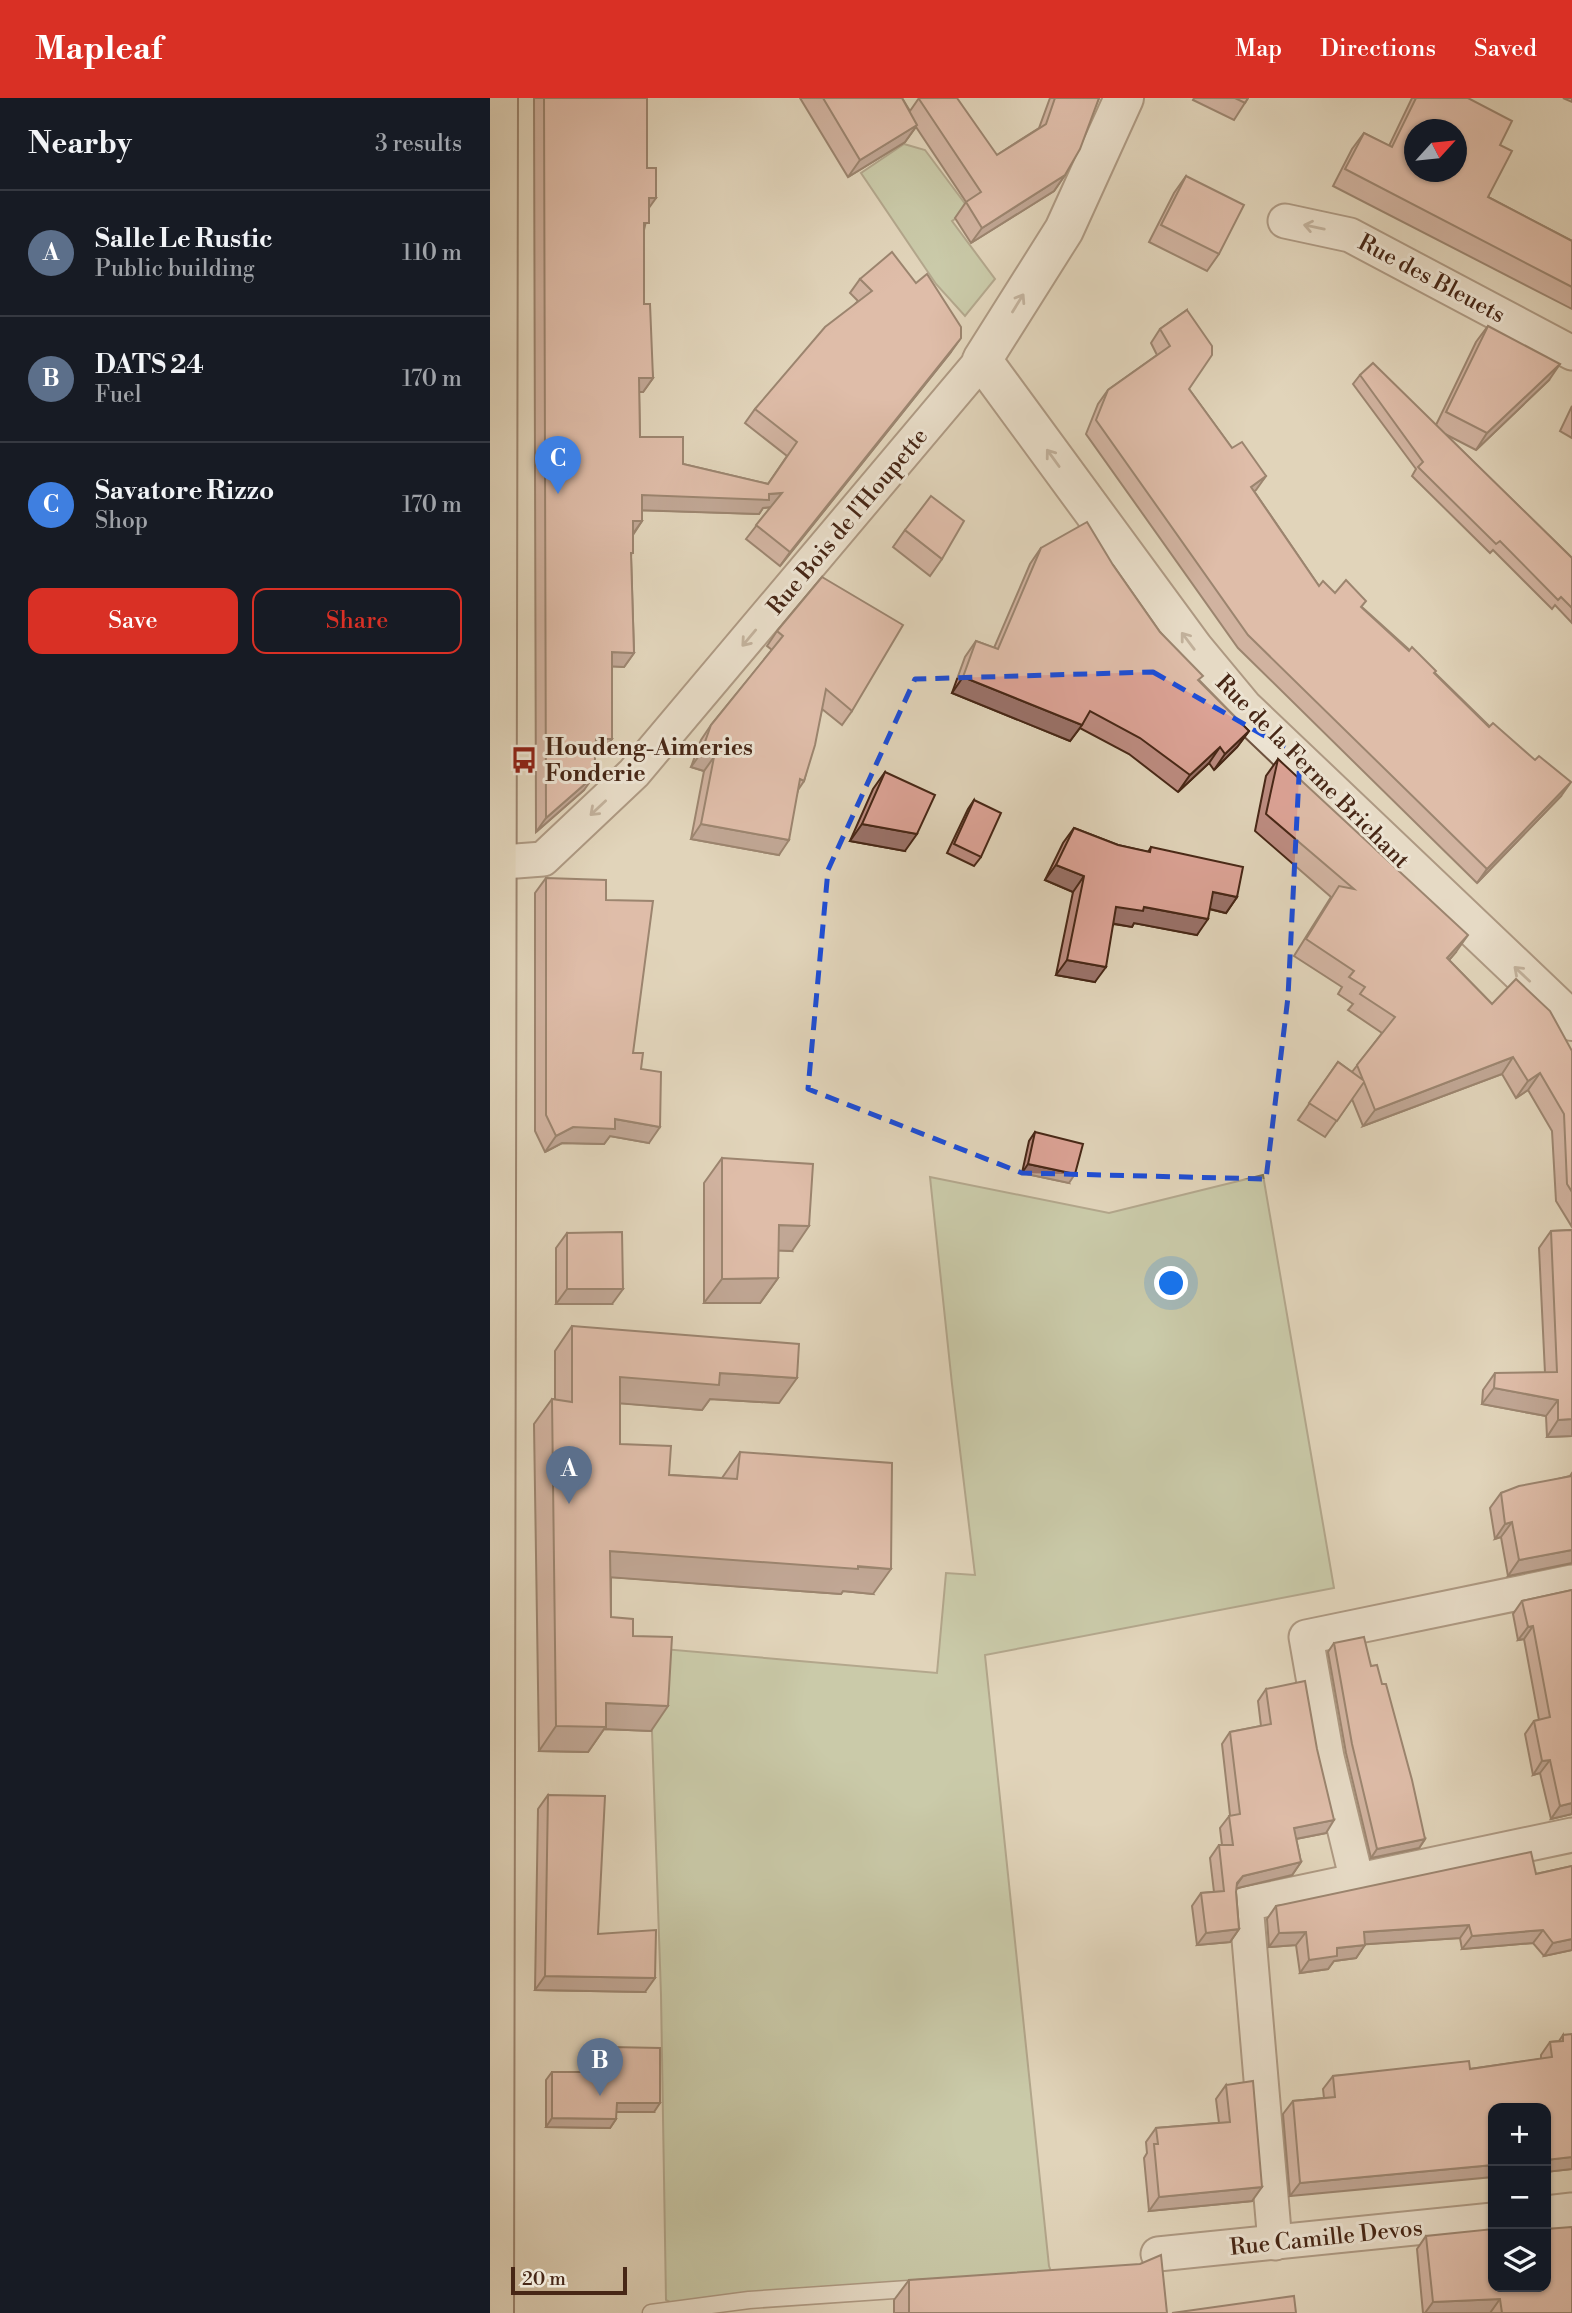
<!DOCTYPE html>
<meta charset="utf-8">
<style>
body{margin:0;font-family:"Libre Bodoni",serif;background:#242831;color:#f1f3f6}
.controls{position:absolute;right:21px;bottom:21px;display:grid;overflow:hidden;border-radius:14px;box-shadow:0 2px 5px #0004}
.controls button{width:63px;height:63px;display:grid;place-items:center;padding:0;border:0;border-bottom:2px solid #363941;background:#171b24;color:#f1f3f6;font:35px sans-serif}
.compass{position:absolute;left:914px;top:21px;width:63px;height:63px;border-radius:50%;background:#171b24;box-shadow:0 2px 5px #0004;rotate:63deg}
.scale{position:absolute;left:21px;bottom:18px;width:116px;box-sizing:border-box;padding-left:7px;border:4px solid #472716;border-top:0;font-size:19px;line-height:24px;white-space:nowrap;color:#472716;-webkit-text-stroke:5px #ece3d2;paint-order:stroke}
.you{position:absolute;left:682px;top:1186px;width:24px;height:24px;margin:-18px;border:5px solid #fff;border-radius:50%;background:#1a73e8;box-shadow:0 0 0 10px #1a73e833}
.badge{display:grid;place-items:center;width:46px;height:46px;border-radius:50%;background:#d93025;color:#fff;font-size:23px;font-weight:700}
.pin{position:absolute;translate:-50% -58px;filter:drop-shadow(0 2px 4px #0008)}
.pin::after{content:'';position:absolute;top:37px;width:24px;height:21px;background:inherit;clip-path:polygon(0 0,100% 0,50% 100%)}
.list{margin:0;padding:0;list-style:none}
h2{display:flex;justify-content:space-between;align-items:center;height:91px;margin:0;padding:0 28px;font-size:30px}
h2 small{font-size:23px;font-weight:400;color:#9ea1a6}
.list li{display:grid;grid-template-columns:46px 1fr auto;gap:21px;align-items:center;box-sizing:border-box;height:126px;padding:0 28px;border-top:2px solid #363941}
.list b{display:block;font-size:26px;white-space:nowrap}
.list p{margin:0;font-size:23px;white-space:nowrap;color:#9ea1a6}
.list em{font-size:23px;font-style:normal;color:#9ea1a6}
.actions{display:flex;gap:14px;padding:21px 28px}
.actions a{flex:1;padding:16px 0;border:2px solid #d93025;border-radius:14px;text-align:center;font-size:24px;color:#d93025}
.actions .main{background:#d93025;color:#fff}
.icon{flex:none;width:38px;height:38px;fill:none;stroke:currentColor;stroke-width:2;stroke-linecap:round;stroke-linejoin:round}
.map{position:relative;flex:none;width:1082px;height:2215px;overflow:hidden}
header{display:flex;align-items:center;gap:42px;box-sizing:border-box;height:98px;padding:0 35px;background:#d93025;color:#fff}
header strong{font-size:33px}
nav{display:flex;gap:38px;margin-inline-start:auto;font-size:24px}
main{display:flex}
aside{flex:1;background:#171b24}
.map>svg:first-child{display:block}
.green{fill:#adbe95;stroke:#7a7256;stroke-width:2}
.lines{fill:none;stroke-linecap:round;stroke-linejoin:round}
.service-casing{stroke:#6e523f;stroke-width:19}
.minor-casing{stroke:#6e523f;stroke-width:37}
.tertiary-casing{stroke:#6e523f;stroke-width:42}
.primary-casing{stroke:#472716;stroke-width:42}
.service{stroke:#ece3d2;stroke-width:16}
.minor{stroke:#ece3d2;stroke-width:33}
.tertiary{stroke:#ece3d2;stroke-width:38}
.primary{stroke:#e1d4ba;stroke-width:38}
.wall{fill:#bd8c81;stroke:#472716;stroke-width:2}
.shaded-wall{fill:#9a7269;stroke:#472716;stroke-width:2}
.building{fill:#dca396;stroke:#472716;stroke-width:2;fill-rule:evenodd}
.oneway{stroke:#9a8574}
.marked{fill:none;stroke:#1d4ed8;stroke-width:5;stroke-dasharray:14 9;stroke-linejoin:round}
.labels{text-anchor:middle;stroke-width:6;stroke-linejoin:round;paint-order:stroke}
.street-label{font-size:23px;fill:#472716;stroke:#ece3d2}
.poi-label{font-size:23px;font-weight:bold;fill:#472716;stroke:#ece3d2;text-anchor:start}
</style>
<header>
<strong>Mapleaf</strong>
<nav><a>Map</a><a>Directions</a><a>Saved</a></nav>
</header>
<main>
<aside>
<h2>Nearby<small>3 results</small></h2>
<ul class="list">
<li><span class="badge" style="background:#5c6f8a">A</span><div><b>Salle Le Rustic</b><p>Public building</p></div><em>110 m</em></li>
<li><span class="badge" style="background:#5c6f8a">B</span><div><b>DATS 24</b><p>Fuel</p></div><em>170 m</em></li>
<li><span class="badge" style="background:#3f7fe0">C</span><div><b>Savatore Rizzo</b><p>Shop</p></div><em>170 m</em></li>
</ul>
<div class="actions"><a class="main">Save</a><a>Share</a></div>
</aside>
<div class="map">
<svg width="1082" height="2215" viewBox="0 0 1082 2215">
<rect width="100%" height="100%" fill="#e1d4ba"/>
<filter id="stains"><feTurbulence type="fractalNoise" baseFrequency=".00286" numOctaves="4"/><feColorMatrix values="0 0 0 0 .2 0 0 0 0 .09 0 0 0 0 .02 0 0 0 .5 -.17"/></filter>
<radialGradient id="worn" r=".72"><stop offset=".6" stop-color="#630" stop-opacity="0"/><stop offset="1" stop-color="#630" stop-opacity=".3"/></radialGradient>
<g class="green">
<path d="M414 46 435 52 479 111 462 123 505 181 475 218 446 186 371 75Z"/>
<path d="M773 1077 844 1490 495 1557 559 2168 564 2181 195 2212 176 2202 171 1897 162 1633V1550L447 1575 456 1475 485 1477 462 1286 440 1079 619 1115Z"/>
</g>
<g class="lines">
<defs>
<path id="service" d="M161 2215 259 2202 433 2190"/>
<g id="minor">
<path d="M795 123 860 137 1082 255"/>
<path d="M0 765 53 761 144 675 492 262"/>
<path d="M867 1783 837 1659 816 1539 1082 1484"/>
<path d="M1056 2115 1082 2112"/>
<path d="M785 2145 756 1806 1082 1737"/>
<path d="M668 2156 1003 2122"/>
</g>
<path id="tertiary" d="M634 0 574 132 492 262 704 551 753 610 1082 923"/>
<path id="primary" d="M4 2215 8 0"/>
</defs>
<use href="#service" class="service-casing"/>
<use href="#minor" class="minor-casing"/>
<use href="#tertiary" class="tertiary-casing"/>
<use href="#primary" class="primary-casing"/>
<use href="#service" class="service"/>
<use href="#minor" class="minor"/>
<use href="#tertiary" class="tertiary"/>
<use href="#primary" class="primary"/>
</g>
<g class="wall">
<path d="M44 0H157V70L159 110 154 132V206L163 280 153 294H149L150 339 193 366 278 386 297 358 255 325 265 311 368 203 360 195 370 181 461 254 290 468 256 441 281 409 273 410 269 416 152 412V423L143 437 141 459 144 555 134 569 122 568 112 655H105L94 692 46 734Z"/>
<path d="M310 0H412L420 13 429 0 507 57 549 30 560 0H609L575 77 564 93 481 145 465 120 476 104 426 29 415 44 358 79Z"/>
<path d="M704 0H758L744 22 703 2Z"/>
<path d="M922 0H978L1010 47 998 99 1082 143V211L843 88 862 51 874 35 899 48Z"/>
<path d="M1073 0H1082V4Z"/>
<path d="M696 78 729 156 717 173 659 144 684 95Z"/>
<path d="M697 212 699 291 742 350 776 378 764 393 829 488 845 495 872 509 945 575 1071 698 987 785 748 550 596 336 608 306 618 292 667 257 661 245 670 231Z"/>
<path d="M998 228 1059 282 986 352 955 336 1082 460V525L1065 507 1062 511 1003 452 1000 455 922 378 926 371 863 286 870 277 946 327 986 244Z"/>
<path d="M1082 308V340L1070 333Z"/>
<path d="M415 432 452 461 440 478 403 449Z"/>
<path d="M551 450 623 467 670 534 710 583 759 633 747 649 724 672 719 665 688 694 639 656 590 630 580 643 462 595 475 559 486 543 504 550 540 466Z"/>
<path d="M332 479 362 613 352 627 332 611 314 683 308 692 289 757 201 741 214 673 201 669 211 642 221 627 282 552 277 548 287 533Z"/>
<path d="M788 661 966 854 959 862 1002 906 1082 953V1129L1066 1103 1062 1033 1038 992 1026 1000 1012 976 873 1028 862 1001 835 1039 808 1022 848 964 862 974 892 935 858 912 863 906 848 896 852 889 804 858 841 799 765 733 776 678Z"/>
<path d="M395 674 415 753 360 743 383 691Z"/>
<path d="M484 702 491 759 484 768 457 755 478 711Z"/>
<path d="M584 730 628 747 658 754 661 749 747 799 736 815 719 811 707 837 644 825 642 829 623 826 605 884 566 877 583 794 555 782 573 745Z"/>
<path d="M56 780 116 802 143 955 151 971 159 1045 120 1038 114 1046 72 1045 55 1054 45 1033V795Z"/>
<path d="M545 1034 579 1085 532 1075 539 1043Z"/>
<path d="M232 1060 302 1153 288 1152V1180L270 1205H214V1085Z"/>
<path d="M1082 1132V1338L1057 1339 1056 1318 992 1306 993 1292 1005 1275H1055L1049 1150 1061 1133Z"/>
<path d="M77 1135 122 1206H66V1150Z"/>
<path d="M82 1228 289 1305 220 1301 212 1312 130 1305V1346L179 1377 232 1380 250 1354 383 1496 353 1493 351 1496 121 1479V1519L143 1538 161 1633 114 1631 98 1654 49 1653 44 1326 62 1301H65V1253Z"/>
<path d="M1082 1375V1465L1018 1478 1011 1439 1005 1441 1000 1410 1011 1395 1080 1378Z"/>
<path d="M1082 1492V1716L1061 1721 1050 1675 1043 1677 1035 1636 1044 1623 1049 1622 1034 1541 1028 1542 1023 1516 1032 1503Z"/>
<path d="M844 1545 881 1568 935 1741 929 1750 881 1760 856 1655 838 1554Z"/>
<path d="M776 1591 836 1735 806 1741 811 1764 802 1777 746 1790V1794L749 1831 740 1844 707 1847 702 1808 711 1795 724 1794 720 1760 729 1747H732L730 1730 740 1717 732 1646 740 1634 771 1628 768 1603Z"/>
<path d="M58 1697 108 1836 155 1894 45 1892 48 1711Z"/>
<path d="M1082 1768V1852L1054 1858 1043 1845 972 1851 970 1840 875 1846 866 1860 844 1863 838 1871 810 1875 806 1847 779 1849 777 1821 786 1808 1046 1776Z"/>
<path d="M1073 1937 1082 2071 1056 2074V2010L800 2098 793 2016 803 2003 834 2000 833 1991 843 1978 980 1971 1051 1961V1957L1060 1944 1069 1943Z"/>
<path d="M121 1949 164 2014H126V2021L120 2030 56 2029V1982L62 1974H114L115 1958Z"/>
<path d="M736 1987 762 2103 659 2113 654 2060 657 2055 656 2044 666 2030 729 2025 726 2001Z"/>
<path d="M936 2138 1003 2189 1082 2215H933L927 2151Z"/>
<path d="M419 2182 677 2215H404V2202Z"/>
</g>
<g class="shaded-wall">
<path d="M427 27 415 44 358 79 370 62Z"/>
<path d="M575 77 564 93 481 145 492 130Z"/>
<path d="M159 100H166L156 114Z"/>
<path d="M471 240 461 254 290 468 300 454Z"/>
<path d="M1070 266 1059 282 986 352 997 335Z"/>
<path d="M149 280H163L153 294H139Z"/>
<path d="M776 378 766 392 751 402 761 389Z"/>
<path d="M292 395 282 409 273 410 269 416 142 412 152 397 279 396Z"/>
<path d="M143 423H152L142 437Z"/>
<path d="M122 554 144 555 134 569 113 568Z"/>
<path d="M473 579 592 627 580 643 462 595Z"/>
<path d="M759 633 747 649 724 672 735 656Z"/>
<path d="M106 641H122L112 655H96Z"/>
<path d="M730 649 719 665 688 694 700 677Z"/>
<path d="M211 655 224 659 214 673 201 669Z"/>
<path d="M104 678 94 692 46 734 56 720Z"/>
<path d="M1081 684 1071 698 987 785 997 771Z"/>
<path d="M211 726 299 742 289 757 201 741Z"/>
<path d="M372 726 427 736 415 753 360 743Z"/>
<path d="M566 767 594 778 583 794 555 782Z"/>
<path d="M723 794 747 799 736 815 712 809Z"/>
<path d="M626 809H654L718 821 707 837 644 825 642 829 615 824Z"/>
<path d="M978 837 966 854 946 877 957 860Z"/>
<path d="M577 862 616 869 605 884 566 877Z"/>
<path d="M1023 959 1012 976 873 1028 885 1012Z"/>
<path d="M1050 975 1038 992 1026 1000 1038 983Z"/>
<path d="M125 1021 170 1029 159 1045 120 1038 114 1046 72 1045 55 1054 66 1038 83 1029Z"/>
<path d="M538 1066 585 1076 579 1085 532 1075Z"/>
<path d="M289 1127 319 1128 302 1153 272 1152Z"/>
<path d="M288 1180 270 1205H214L232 1181Z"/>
<path d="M77 1191H133L122 1206H66Z"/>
<path d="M230 1275 307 1280 289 1305 220 1301 212 1312 113 1304 130 1279Z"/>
<path d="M1004 1290 1068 1302 1056 1318 992 1306Z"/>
<path d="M1082 1321V1338L1057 1339 1068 1322Z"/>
<path d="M1022 1424 1011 1439 1005 1441 1015 1426Z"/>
<path d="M1082 1452V1465L1018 1478 1029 1462Z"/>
<path d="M120 1453 401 1471 383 1496 353 1493 351 1496 103 1478Z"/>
<path d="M1043 1528 1034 1541 1028 1542 1038 1529Z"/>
<path d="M116 1605 178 1608 161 1633 114 1631 98 1654 49 1653 66 1628Z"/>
<path d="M1060 1662 1050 1675 1043 1677 1052 1663Z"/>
<path d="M1082 1705V1716L1061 1721 1070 1708Z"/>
<path d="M844 1722 836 1735 795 1743 804 1730Z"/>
<path d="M935 1741 929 1750 881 1760 887 1751Z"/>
<path d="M811 1764 802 1777 744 1791 739 1798 753 1778Z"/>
<path d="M979 1827 970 1840 864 1847 874 1834Z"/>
<path d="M749 1831 740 1844 707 1847 716 1835Z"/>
<path d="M1053 1832 1043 1845 972 1851 982 1838Z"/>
<path d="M816 1834 806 1847 779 1849 789 1835Z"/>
<path d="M1082 1841V1852L1054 1858 1063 1845Z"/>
<path d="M875 1847 866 1860 844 1863 838 1871 810 1875 819 1862 847 1850Z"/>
<path d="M55 1878 165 1880 155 1894 45 1892Z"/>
<path d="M127 2005H170L164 2014H120Z"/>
<path d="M62 2020 126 2021 120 2030 56 2029Z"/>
<path d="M1082 2059V2071L1056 2074V2062Z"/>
<path d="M1003 2067V2079L800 2098 810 2085Z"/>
<path d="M772 2089 762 2103 659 2113 669 2099Z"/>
<path d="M1010 2201 1000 2215H935L943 2204Z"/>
</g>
<g class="building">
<path d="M54 0H157V70H166V100H159V125H154V206H160L163 280H149L150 339H193V366L278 386 307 344 265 311 335 229 382 193 370 181 402 154 426 185 437 176 471 229V240L300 454 266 427 292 395 279 396V402L152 397V423H143V455H141L144 555 122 554V641H106L104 678 56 720Z"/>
<path d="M333 0H412L427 27 370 62Z"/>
<path d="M429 0H467L507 57 556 26 565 0H609L590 51 575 77 492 130 476 104 491 94 429 1Z"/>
<path d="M745 0H758L755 5Z"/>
<path d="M926 0H978L1022 23 1010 47 1022 53 998 99 1082 143V189L855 71 874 35 902 49ZM925 32H967V74H925Z"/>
<path d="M696 78 754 107 729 156 671 127Z"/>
<path d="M697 212 722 248V257L699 291 742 350 752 344 776 378 761 389 829 488 833 483 845 495 856 482 876 503 871 509 919 553 922 549 946 573 944 575 999 629 1003 625 1045 662 1049 658 1081 684 997 771 758 537 606 322 618 292 680 248 670 231Z"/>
<path d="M998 228 1070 266 997 335 956 314Z"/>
<path d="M883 265 1082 460V510L1071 499 1068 502 1010 443 1006 446 928 369 933 364 870 277Z"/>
<path d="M441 398 474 423 452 461 415 432Z"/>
<path d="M597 424 623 467 670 534 713 578 708 582 759 633 735 656 730 649 700 677 650 640 600 613 592 627 473 579 486 543 508 551 551 450Z"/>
<path d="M332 479 413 527 362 613 336 591 325 647 314 683 310 681 299 742 211 726 224 659 211 655 221 627 293 538 287 533Z"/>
<path d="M788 661 978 837 957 860 1002 906 1026 881 1060 913 1082 953V1094L1077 1086 1074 1016 1050 975 1038 983 1023 959 885 1012 874 984 847 1023 819 1005 848 964 873 982 867 967 905 919 870 896 875 889 859 879 864 873 816 841 849 788 864 791 776 716Z"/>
<path d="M395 674 445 697 427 736 372 726Z"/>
<path d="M484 702 511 715 491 759 464 746Z"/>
<path d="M584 730 628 747 660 754 661 749 753 769 747 799 723 794 718 821 654 809 653 813 626 809 616 869 577 862 594 778 566 767Z"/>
<path d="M56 780 116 782V802L163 803 143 955H153L151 971 171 974 170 1029 125 1021V1031L83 1029 66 1038 56 1017Z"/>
<path d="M545 1034 593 1046 585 1076 538 1066Z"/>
<path d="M232 1060 323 1066 319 1128 289 1127 288 1180 232 1181Z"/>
<path d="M1082 1132V1321L1068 1322V1302L1004 1290 1005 1275 1067 1274 1061 1133Z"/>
<path d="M132 1134 133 1191H77V1135Z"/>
<path d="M82 1228 309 1246 307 1280 230 1275 229 1287 130 1279V1346L181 1348 179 1377 247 1381 250 1354 402 1365 401 1471 368 1468V1471L120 1453 121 1519 143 1521V1538L182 1539 178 1608 116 1605V1629L66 1628 62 1301 82 1304Z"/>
<path d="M1082 1378V1452L1029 1462 1022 1424 1015 1426 1011 1395 1029 1388Z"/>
<path d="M1082 1492V1705L1070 1708 1060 1662 1052 1663 1044 1623 1060 1619 1043 1528 1038 1529 1032 1503Z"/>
<path d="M874 1539 881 1568 887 1567 892 1586H896L922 1682 935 1741 887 1751 862 1646 844 1545Z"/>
<path d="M815 1583 827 1651 844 1722 804 1730 811 1764 753 1778 747 1785 746 1794 749 1831 716 1835 711 1795 734 1793 729 1747H743L739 1718 750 1716 740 1634 781 1626 776 1591Z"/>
<path d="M58 1697 115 1698 108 1836 166 1832 165 1880 55 1878Z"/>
<path d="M1041 1754 1046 1776 1082 1768V1841L1063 1845 1053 1832 982 1838 979 1827 874 1834 875 1847 847 1850V1858L819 1862 816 1834 789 1835 786 1808Z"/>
<path d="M1082 1936V2059L1056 2062V2010H1003V2067L810 2085 803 2003 845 1999 843 1978 979 1963 980 1971 1062 1959 1060 1944 1073 1943V1937Z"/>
<path d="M121 1949 170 1950V2005H127L126 2021 62 2020V1974H121Z"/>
<path d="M763 1983 772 2089 669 2099 664 2046H668L666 2030 740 2024 736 1987Z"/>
<path d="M1082 2129V2215H1012L1010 2201 943 2204 936 2138 1003 2131V2189H1056V2131Z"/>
<path d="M671 2157 677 2215H419V2182L650 2166Z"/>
<path d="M804 2198 806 2215H682Z"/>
</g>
<defs><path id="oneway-shaft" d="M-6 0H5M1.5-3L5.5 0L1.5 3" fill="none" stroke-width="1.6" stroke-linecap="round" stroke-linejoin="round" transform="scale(1.75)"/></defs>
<g class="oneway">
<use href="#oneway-shaft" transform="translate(824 129) rotate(-168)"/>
<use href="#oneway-shaft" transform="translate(528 205) rotate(-58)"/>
<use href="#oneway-shaft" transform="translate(563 360) rotate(-126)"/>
<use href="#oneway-shaft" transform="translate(259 540) rotate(130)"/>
<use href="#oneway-shaft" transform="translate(698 543) rotate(-127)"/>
<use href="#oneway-shaft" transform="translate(108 710) rotate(137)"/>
<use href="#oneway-shaft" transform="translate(1032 876) rotate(-137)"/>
</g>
<path d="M0 0H1082V2215H0ZM663 574 810 658 798 899 776 1081 532 1075 318 991 338 772 425 581Z" fill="#e1d4ba" fill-opacity=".55" fill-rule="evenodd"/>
<path class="marked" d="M663 574 810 658 798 899 776 1081 532 1075 318 991 338 772 425 581Z"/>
<defs>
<symbol id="bus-bare" viewBox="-9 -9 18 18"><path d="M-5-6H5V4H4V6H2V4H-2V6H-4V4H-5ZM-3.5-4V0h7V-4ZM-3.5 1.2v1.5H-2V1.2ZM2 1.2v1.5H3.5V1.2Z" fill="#8f2418" stroke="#ece3d2" stroke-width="2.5" paint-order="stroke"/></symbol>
</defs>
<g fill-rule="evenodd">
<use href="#bus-bare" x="15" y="643" width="38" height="38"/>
</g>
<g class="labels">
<g class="street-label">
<text transform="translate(942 180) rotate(28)" y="8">Rue des Bleuets</text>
<text transform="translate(357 423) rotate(-50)" y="8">Rue Bois de l'Houpette</text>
<text transform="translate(823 673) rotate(45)" y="8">Rue de la Ferme Brichant</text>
<text transform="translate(836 2139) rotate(-6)" y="8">Rue Camille Devos</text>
</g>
<g class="poi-label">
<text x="55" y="657">Houdeng-Aimeries<tspan x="55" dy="26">Fonderie</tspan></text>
</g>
</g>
<rect width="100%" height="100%" filter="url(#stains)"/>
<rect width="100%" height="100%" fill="url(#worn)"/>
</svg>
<div class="controls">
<button>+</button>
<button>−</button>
<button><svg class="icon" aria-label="layers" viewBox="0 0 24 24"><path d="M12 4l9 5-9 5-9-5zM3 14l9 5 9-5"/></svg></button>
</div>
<svg class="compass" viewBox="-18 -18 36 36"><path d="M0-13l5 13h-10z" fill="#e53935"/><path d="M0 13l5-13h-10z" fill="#9ea1a6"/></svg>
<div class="scale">20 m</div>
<div class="you"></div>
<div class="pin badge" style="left:79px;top:1406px;background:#5c6f8a">A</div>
<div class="pin badge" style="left:110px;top:1998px;background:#5c6f8a">B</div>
<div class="pin badge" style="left:68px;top:396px;background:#3f7fe0">C</div>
</div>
</main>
